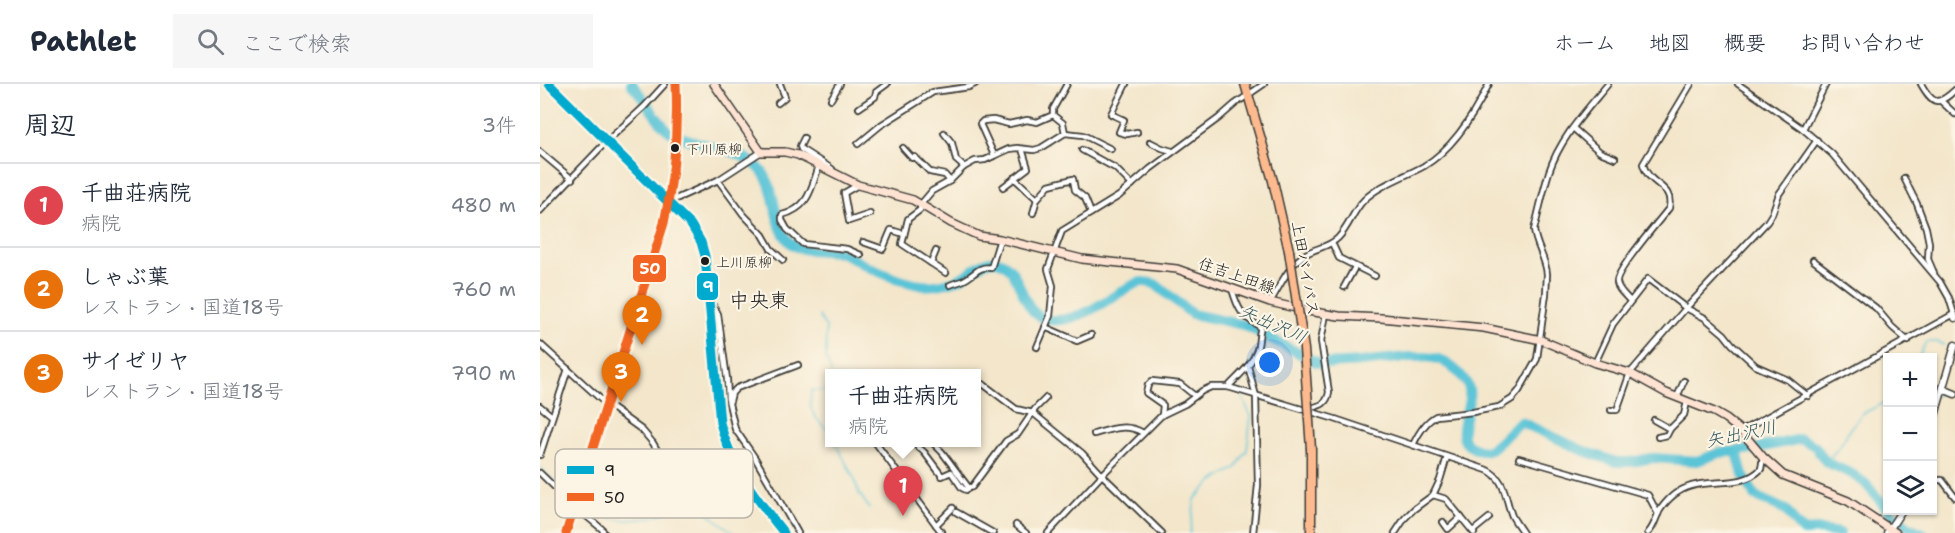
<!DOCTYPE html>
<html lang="ja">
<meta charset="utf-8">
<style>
body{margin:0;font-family:"Shantell Sans","Klee One",sans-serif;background:#f6f6f7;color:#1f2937}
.controls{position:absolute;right:18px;bottom:18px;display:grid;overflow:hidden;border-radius:0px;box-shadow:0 2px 4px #0004}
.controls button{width:54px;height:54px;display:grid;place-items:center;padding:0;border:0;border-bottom:2px solid #e0e1e3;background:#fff;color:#1f2937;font:30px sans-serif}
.you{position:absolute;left:730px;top:279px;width:21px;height:21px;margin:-15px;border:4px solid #fff;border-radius:50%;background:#1a73e8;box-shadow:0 0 0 9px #1a73e833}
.badge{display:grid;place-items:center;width:39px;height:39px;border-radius:50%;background:#b45309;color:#fff;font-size:20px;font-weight:700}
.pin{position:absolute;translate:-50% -50px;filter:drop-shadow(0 2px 3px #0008)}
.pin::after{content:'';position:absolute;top:32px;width:21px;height:18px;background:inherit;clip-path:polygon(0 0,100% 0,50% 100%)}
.popup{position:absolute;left:285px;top:285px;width:156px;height:78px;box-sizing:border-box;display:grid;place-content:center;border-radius:0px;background:#fff;filter:drop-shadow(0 2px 4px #0005);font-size:20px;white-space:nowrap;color:#747a83}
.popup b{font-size:22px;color:#1f2937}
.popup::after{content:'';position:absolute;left:50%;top:100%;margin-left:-12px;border:12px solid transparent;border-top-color:#fff}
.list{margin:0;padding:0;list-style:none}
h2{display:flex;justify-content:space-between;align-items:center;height:78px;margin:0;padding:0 24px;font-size:26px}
h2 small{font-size:20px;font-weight:400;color:#747a83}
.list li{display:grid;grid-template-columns:39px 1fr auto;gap:18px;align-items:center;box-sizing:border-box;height:84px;padding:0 24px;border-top:2px solid #e0e1e3}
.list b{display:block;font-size:22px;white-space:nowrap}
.list p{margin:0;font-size:20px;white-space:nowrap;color:#747a83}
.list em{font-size:20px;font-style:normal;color:#747a83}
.icon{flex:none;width:33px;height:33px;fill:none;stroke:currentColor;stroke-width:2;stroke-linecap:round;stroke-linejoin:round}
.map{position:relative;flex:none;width:1415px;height:449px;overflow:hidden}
header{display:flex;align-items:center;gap:36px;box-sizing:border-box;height:84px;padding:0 30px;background:#fff;border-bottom:2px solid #e0e1e3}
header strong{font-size:28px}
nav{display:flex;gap:33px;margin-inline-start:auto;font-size:21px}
.search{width:420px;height:54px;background:#f6f6f7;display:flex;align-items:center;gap:15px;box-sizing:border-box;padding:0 21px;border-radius:0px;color:#747a83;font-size:22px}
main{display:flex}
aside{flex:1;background:#fff}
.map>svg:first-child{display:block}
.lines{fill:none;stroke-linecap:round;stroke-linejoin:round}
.stream{stroke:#5bc4d7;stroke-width:1.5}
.river{stroke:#5bc4d7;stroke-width:10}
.minor-casing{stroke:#3c3a36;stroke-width:8}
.tertiary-casing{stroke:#3c3a36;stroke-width:9}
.secondary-casing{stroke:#3c3a36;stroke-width:10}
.trunk-casing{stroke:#3c3a36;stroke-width:11}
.minor{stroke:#fff;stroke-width:4.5}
.tertiary{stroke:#fff;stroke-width:6}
.secondary{stroke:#fee3d2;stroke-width:7}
.trunk{stroke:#fcba8e;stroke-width:8}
.trunk-bridge-casing{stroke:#3c3a36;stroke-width:11;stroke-linecap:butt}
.trunk-bridge{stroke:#fcba8e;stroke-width:8}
.bus-1-casing{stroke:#fcf5e5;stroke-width:14}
.bus-2-casing{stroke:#fcf5e5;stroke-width:14}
.bus-1{stroke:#00a9ce;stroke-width:9}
.bus-2{stroke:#f26522;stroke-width:9}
.bus-dot{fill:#1c1c1c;stroke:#fcf5e5;stroke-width:2}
.labels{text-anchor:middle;stroke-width:4.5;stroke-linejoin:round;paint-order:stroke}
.bus-label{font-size:14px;fill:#1c1c1c;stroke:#fcf5e5;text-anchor:start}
.street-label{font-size:16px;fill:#1c1c1c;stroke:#fcf5e5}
.water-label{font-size:18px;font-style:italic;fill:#32575d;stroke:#fcf5e5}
.quarter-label{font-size:20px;fill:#1c1c1c;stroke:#fcf5e5}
.key{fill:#fcf5e5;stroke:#b9b4a9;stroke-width:1.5}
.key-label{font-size:16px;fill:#1c1c1c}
.line-badge{stroke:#fcf5e5;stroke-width:2}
.badge-label{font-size:16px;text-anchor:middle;font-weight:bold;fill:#fff}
</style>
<header>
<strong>Pathlet</strong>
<div class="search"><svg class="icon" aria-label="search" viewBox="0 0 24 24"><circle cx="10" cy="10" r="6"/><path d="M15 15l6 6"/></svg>ここで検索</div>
<nav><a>ホーム</a><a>地図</a><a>概要</a><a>お問い合わせ</a></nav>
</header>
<main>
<aside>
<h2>周辺<small>3件</small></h2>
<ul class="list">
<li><span class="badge" style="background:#e0444e">1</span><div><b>千曲荘病院</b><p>病院</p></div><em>480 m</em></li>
<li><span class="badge" style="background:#e8710a">2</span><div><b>しゃぶ葉</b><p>レストラン · 国道18号</p></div><em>760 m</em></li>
<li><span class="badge" style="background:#e8710a">3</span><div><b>サイゼリヤ</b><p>レストラン · 国道18号</p></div><em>790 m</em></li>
</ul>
</aside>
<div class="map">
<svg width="1415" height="449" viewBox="0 0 1415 449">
<rect width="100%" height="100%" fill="#fcf5e5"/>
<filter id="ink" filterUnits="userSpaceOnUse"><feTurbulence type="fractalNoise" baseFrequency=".0167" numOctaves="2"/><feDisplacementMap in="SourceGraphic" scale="12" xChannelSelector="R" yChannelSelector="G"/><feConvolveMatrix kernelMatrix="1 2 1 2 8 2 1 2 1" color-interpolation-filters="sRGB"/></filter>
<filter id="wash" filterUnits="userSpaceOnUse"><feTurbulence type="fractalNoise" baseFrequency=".008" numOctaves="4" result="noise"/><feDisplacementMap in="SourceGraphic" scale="24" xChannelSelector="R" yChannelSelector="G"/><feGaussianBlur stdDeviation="1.35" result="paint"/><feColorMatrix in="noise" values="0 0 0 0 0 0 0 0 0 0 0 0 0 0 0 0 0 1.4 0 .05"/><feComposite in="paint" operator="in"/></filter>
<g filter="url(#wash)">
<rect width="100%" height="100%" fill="#f3e6cb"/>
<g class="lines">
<g class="stream">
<path d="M279 232 286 244V275L292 290"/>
<path d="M1378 274C1383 268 1382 262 1387 258H1397L1404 261"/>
<path d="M714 281 722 275 726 254"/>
<path d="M700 302 701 297 707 291"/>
<path d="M290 304 285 307 272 306C266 325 276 336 290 348"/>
<path d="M1392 313 1399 309"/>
<path d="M295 358 314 394 319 409 329 424"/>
<path d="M1286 378 1300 362 1311 343 1322 330 1348 317"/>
<path d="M0 384 34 416"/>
<path d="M39 421C58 436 90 439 113 433 133 427 133 423 155 426"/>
<path d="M160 427 166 428 194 449"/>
<path d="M650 449 655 415 673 397 696 384 707 366 711 332 701 311"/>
</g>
<g class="river">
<path d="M91 0C104 12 119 42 132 49 157 62 188 62 212 78 240 97 229 131 247 155 259 172 284 164 302 169 310 172 318 178 326 182 341 189 364 199 381 201 392 203 411 199 421 194 432 188 443 175 457 177 488 183 475 246 526 235 551 230 573 211 595 200 602 197 607 198 615 200L652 230 704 241 778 279C809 282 842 274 874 273 882 273 892 272 901 276 911 281 926 293 929 305 933 323 911 355 932 363 935 365 941 367 945 367 957 365 970 345 981 338L1044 367 1076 378H1091L1112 374 1157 377 1179 369 1213 365 1261 355 1275 362 1286 378 1312 390 1325 399 1348 426"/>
<path d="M1197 368 1203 391 1215 412 1246 426 1255 439 1263 447 1279 446 1300 449"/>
<path d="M1348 427 1369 443 1383 449"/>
</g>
</g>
</g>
<g filter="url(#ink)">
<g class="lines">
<defs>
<g id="minor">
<path d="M9 0 129 118 178 96 221 68"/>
<path d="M586 0 571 30 584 36 579 48 587 50 597 48"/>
<path d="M1198 0 1263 45 1292 70 1400 198 1409 214 1414 230"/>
<path d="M1381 0C1393 21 1398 22 1415 6"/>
<path d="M291 15 300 0"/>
<path d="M1401 17 1415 30"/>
<path d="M238 19 245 13 240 0"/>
<path d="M319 24 335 13 336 8 347 0"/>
<path d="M513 31 523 39 525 49"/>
<path d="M1033 44 1060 68 1075 74"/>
<path d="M1263 45 1286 0"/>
<path d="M404 49 412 59 416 76 424 83"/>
<path d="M264 54 260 62 261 65 292 85"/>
<path d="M610 58 622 64 632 67"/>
<path d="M318 60 341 41 393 8 429 3 435 0"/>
<path d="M363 64 372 74 375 73 390 88 405 91 410 97"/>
<path d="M542 66 575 84 592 101"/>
<path d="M0 68 32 95"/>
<path d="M454 71 440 40 443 37 453 36 469 40 487 36 497 38 513 31V25L527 0"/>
<path d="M279 82C271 105 269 124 242 131V136L247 145 263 160 307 165 321 171"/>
<path d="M474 94 497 115 509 101 533 95 535 106 545 114 551 129"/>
<path d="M1364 94 1377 120 1386 144 1389 159 1388 175 1394 189"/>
<path d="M178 96 203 130 223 151 231 165 243 176"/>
<path d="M318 101 304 109 309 137 330 130"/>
<path d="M463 103 488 84 482 65"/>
<path d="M0 127 67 57 104 23 125 0"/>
<path d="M493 129 497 115"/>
<path d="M323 158 343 165 351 146 364 150"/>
<path d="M792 159 799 174 835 192"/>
<path d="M1273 176 1336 224 1352 243 1368 257"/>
<path d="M391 179 396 167"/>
<path d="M406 189 362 160 368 135 380 126 381 120 392 107 410 97 424 83 435 77 445 76 469 65 477 64 494 66 501 64 525 49 543 51 571 65"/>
<path d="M410 201C414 199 420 198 424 196 434 191 439 181 451 184L460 155"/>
<path d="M804 203 815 183"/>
<path d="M1090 217C1086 212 1077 205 1077 198 1075 187 1120 136 1129 124 1134 100 1109 103 1103 80L1151 0"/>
<path d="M730 218C740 202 749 180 766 170 776 164 789 163 798 154 809 143 813 127 824 116 839 101 866 92 884 82 914 64 934 31 949 0"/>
<path d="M170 220 173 221 178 230 187 295 188 315 195 345 215 374 258 449"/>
<path d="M505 243 537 257 551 251"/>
<path d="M0 260 66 320 102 346 113 359 121 373 119 384C137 408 136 397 159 404L162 411 157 427"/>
<path d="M497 263 510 232 513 202 508 185 522 147 579 112 610 85 679 34 695 20 724 0"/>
<path d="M1055 279 1073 240 1108 195 1146 224 1165 234 1184 250 1192 260 1216 282 1248 296 1268 312"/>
<path d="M708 282 716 312 718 401 713 449"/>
<path d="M443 300 476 325 493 329 542 369 562 391 622 449"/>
<path d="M688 303C698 292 711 282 716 268 720 260 718 251 721 243 702 233 698 226 692 205"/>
<path d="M1137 313 1144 297"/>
<path d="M190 317 192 309 197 304 258 281"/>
<path d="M0 322 12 332"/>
<path d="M766 325C778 322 787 322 789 308L781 257 786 230"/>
<path d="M1071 326H1077L1090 289 1146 224 1227 138 1232 130 1239 110 1277 56"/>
<path d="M622 331 623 321 606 309 608 301 612 297 640 300 655 312"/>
<path d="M1114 336 1130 345 1144 331 1147 318"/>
<path d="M1201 347 1414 230"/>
<path d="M554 350C571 345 587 339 603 349"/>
<path d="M1118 353 1127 351 1130 345"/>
<path d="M335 358 402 449"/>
<path d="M372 358 384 368 402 392 411 388 422 404 426 406 429 404"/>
<path d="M392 358 402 368 429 404 432 403 466 357 478 350 495 325 506 314"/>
<path d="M873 361C878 350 885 338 896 332L933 328 959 323 972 315 979 307 997 275 1006 210 1007 190C1006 175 996 162 994 146 999 127 1003 107 1009 88 1020 54 1046 27 1068 0"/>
<path d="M0 371 28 285"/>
<path d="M979 374 1108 411 1118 430"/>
<path d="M0 389 34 422 62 445 64 449"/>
<path d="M1392 394 1395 396H1402L1415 413"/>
<path d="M893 411 906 415 934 449"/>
<path d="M416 428 453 449"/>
<path d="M903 438 908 445 921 433"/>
<path d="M396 441 413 424"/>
<path d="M476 441 486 449"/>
<path d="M933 447 949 434"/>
<path d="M508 449 562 391 622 331 645 320 662 307 671 303H688L795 335 947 386C966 395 965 415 972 432 975 438 980 444 983 449"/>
<path d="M855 449 865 434 874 425 893 411 900 396 907 373"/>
<path d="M1108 449C1114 443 1115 436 1119 428 1122 422 1131 412 1138 408 1164 391 1200 407 1221 385L1223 373"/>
</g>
<g id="tertiary">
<path d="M1414 230 1415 234"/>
<path d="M1403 305 1415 310"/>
<path d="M1392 342 1415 261"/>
<path d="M1347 449 1362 426"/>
</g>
<path id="secondary" d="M174 0 221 68H245L258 71 318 101 373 116 411 139 439 152 460 155 542 175 637 185 730 218 768 227 799 232 841 234 944 244 1001 256 1055 279 1090 289 1126 309 1174 328 1186 335 1201 347 1223 373 1243 391 1308 417 1356 449"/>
<g id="trunk">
<path d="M705 0 733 97 749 167"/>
<path d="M129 118 151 141 157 149 164 166 169 207 180 339 186 361 196 384 211 406 244 449"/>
<path d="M26 449 124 139C134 94 138 45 136 0"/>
<path d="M771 449V365"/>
</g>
</defs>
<use href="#minor" class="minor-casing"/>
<use href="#tertiary" class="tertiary-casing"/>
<use href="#secondary" class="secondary-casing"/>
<use href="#trunk" class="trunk-casing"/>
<use href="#minor" class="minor"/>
<use href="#tertiary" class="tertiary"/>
<use href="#secondary" class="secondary"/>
<use href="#trunk" class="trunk"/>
<defs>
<path id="trunk-bridge" d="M749 167 764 265 771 365"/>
</defs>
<use href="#trunk-bridge" class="trunk-bridge-casing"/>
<use href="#trunk-bridge" class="trunk-bridge"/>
<defs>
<path id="bus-1" d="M9 0 151 141 161 158 165 172 180 339C192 384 215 413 244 449"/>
<path id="bus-2" d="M26 449 124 139C134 94 138 45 136 0"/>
</defs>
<use href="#bus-1" class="bus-1-casing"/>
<use href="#bus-2" class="bus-2-casing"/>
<use href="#bus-1" class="bus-1"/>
<use href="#bus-2" class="bus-2"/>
</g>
</g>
<g class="bus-dot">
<circle cx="135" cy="64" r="5"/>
<circle cx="165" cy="177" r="5"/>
</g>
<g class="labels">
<g class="bus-label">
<text x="146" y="70">下川原柳</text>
<text x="176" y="183">上川原柳</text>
</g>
<g class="street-label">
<text transform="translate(766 184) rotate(80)" y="6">上田バイパス</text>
<text transform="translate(697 191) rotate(19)" y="6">住吉上田線</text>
</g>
<g class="water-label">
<text transform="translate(733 240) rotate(24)" y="6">矢出沢川</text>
<text transform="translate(1201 350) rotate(-12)" y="6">矢出沢川</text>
</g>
<g class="quarter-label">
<text x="219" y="223">中央東</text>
</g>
</g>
<rect x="15" y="365" width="198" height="69" rx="9" class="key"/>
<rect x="27" y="382" width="27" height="8" fill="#00a9ce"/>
<rect x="27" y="409" width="27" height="8" fill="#f26522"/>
<g class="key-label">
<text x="64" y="392">9</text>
<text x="64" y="419">50</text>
</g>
<g class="line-badge">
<rect x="92" y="170" width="35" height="29" rx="6" fill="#f26522"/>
<rect x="156" y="188" width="23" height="29" rx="6" fill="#00a9ce"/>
</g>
<g class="badge-label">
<text x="110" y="190">50</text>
<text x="168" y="208">9</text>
</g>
</svg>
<div class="controls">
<button>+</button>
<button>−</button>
<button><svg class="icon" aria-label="layers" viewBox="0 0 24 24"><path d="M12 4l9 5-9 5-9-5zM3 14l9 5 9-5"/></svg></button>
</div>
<div class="you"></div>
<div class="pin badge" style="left:363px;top:432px;background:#e0444e">1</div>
<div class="popup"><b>千曲荘病院</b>病院</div>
<div class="pin badge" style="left:102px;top:261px;background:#e8710a">2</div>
<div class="pin badge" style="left:81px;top:318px;background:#e8710a">3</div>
</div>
</main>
